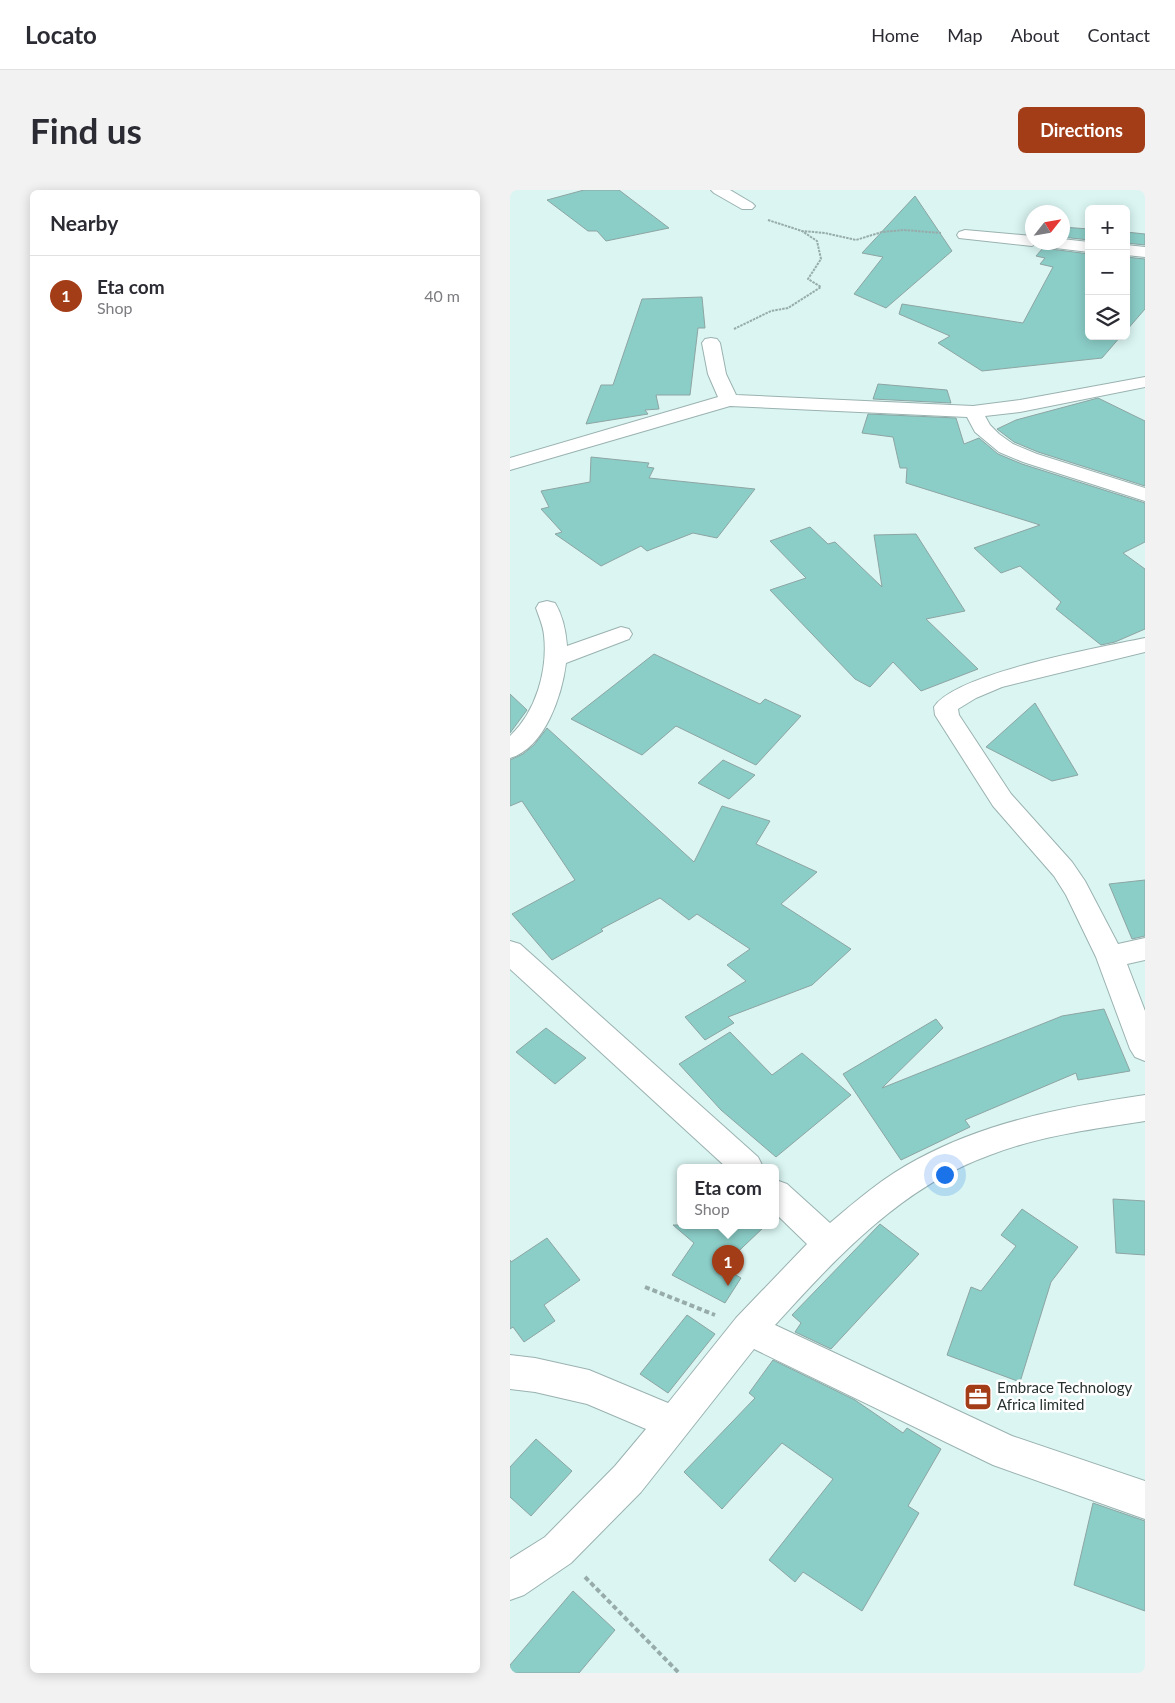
<!DOCTYPE html>
<meta charset="utf-8">
<style>
body{margin:0;font-family:Lato,sans-serif;background:#f2f2f3;color:#2b2b33}
.controls{position:absolute;right:15px;top:15px;display:grid;overflow:hidden;border-radius:8px;box-shadow:0 2px 12px #0003}
.controls button{width:45px;height:45px;display:grid;place-items:center;padding:0;border:0;border-bottom:1px solid #e1e1e2;background:#fff;color:#2b2b33;font:25px sans-serif}
.compass{position:absolute;left:515px;top:15px;width:45px;height:45px;border-radius:50%;background:#fff;box-shadow:0 2px 12px #0003;rotate:59deg}
.you{position:absolute;left:434px;top:984px;width:18px;height:18px;margin:-12px;border:4px solid #fff;border-radius:50%;background:#1a73e8;box-shadow:0 0 0 8px #1a73e833}
.badge{display:grid;place-items:center;width:32px;height:32px;border-radius:50%;background:#a33d17;color:#fff;font-size:16px;font-weight:700}
.pin{position:absolute;translate:-50% -41px;filter:drop-shadow(0 1px 2px #0008)}
.pin::after{content:'';position:absolute;top:26px;width:18px;height:15px;background:inherit;clip-path:polygon(0 0,100% 0,50% 100%)}
.popup{position:absolute;left:167px;top:974px;width:102px;height:65px;box-sizing:border-box;display:grid;place-content:center;border-radius:8px;background:#fff;filter:drop-shadow(0 1px 4px #0005);font-size:16px;white-space:nowrap;color:#7c7c81}
.popup b{font-size:19px;color:#2b2b33}
.popup::after{content:'';position:absolute;left:50%;top:100%;margin-left:-10px;border:10px solid transparent;border-top-color:#fff}
.list{margin:0;padding:0;list-style:none}
h2{display:flex;justify-content:space-between;align-items:center;height:65px;margin:0;padding:0 20px;font-size:21px}
h2 small{font-size:16px;font-weight:400;color:#7c7c81}
.list li{display:grid;grid-template-columns:32px 1fr auto;gap:15px;align-items:center;box-sizing:border-box;height:80px;padding:0 20px;border-top:1px solid #e1e1e2}
.list b{display:block;font-size:19px;white-space:nowrap}
.list p{margin:0;font-size:16px;white-space:nowrap;color:#7c7c81}
.list em{font-size:16px;font-style:normal;color:#7c7c81}
.icon{flex:none;width:28px;height:28px;fill:none;stroke:currentColor;stroke-width:2;stroke-linecap:round;stroke-linejoin:round}
.map{position:relative;flex:none;width:635px;height:1483px;overflow:hidden;border-radius:8px}
header{display:flex;align-items:center;gap:30px;box-sizing:border-box;height:70px;padding:0 25px;background:#fff;border-bottom:1px solid #e1e1e2}
header strong{font-size:24px}
nav{display:flex;gap:28px;margin-inline-start:auto;font-size:18px}
.intro{display:flex;align-items:center;justify-content:space-between;box-sizing:border-box;height:120px;padding:0 30px}
h1{margin:0;font-size:35px}
.button{padding:12px 22px;border-radius:8px;background:#a33d17;color:#fff;font-size:18px;font-weight:700}
main{display:flex;gap:30px;padding:0 30px}
aside{flex:1;background:#fff;border-radius:8px;box-shadow:0 2px 12px #0003}
.map>svg:first-child{display:block}
.building{fill:#8bcdc7;stroke:#8da5a3}
.lines{fill:none;stroke-linecap:round;stroke-linejoin:round}
.minor-casing{stroke:#9ab2b0;stroke-width:2}
.path-far1{stroke:#97acaa;stroke-width:2;stroke-dasharray:2.5 1;stroke-linecap:butt}
.path{stroke:#97acaa;stroke-width:4;stroke-dasharray:5 3;stroke-linecap:butt}
.minor{fill:#fff;fill-rule:evenodd}
.labels{text-anchor:middle;stroke-width:5;stroke-linejoin:round;paint-order:stroke}
.near-poi-label{font-size:15px;fill:#273130;stroke:#fff;text-anchor:start}
</style>
<header>
<strong>Locato</strong>
<nav><a>Home</a><a>Map</a><a>About</a><a>Contact</a></nav>
</header>
<div class="intro"><h1>Find us</h1><a class="button">Directions</a></div>
<main>
<aside>
<h2>Nearby<small></small></h2>
<ul class="list">
<li><span class="badge">1</span><div><b>Eta com</b><p>Shop</p></div><em>40 m</em></li>
</ul>
</aside>
<div class="map">
<svg width="635" height="1483" viewBox="0 0 635 1483">
<rect width="100%" height="100%" fill="#daf5f2"/>
<g class="building">
<path d="M74 0H109L159 38 96 51 87 41H78L37 10Z"/>
<path d="M405 6 442 61 376 118 344 104 373 67 352 63Z"/>
<path d="M552 37 579 39V50L552 47Z"/>
<path d="M616 42 635 44V55L616 53Z"/>
<path d="M533 58 579 64V146H611L592 168 472 181 428 153 440 146 389 124 392 114 513 133 543 77 530 74 535 68 526 66Z"/>
<path d="M616 67 635 69V119L616 141Z"/>
<path d="M192 107 195 138H188L180 205H146L149 219 135 220 138 224 76 234 91 195H103L132 109Z"/>
<path d="M368 194 437 200 441 213 363 209Z"/>
<path d="M588 208 635 231V296L528 262 504 252 487 239 506 230Z"/>
<path d="M358 224 446 228 454 254 469 248 488 264 512 274 635 313V352L613 363 635 379V439L605 452 591 455 546 419 551 412 510 376 491 383 464 358 530 335 396 293 397 278H390L383 247 352 243Z"/>
<path d="M81 267 139 273 137 277 144 278 139 288 245 299 207 348 183 343 137 361 131 356 91 376 45 344 52 342 31 319 39 317 31 301 80 292Z"/>
<path d="M300 337 318 354 325 352 372 397 364 345 406 344 455 421 416 429 468 479 411 501 383 472 360 497 345 489 260 400 296 388 260 351Z"/>
<path d="M144 464 250 514 255 509 291 526 246 575 166 536 132 565 61 529Z"/>
<path d="M0 504 17 520 0 543Z"/>
<path d="M525 513 568 585 542 591 476 557Z"/>
<path d="M37 538 184 672 212 616 260 631 246 654 307 682 271 714 341 759 302 795 218 827 224 833 195 850 175 827 236 791 217 775 240 759 187 724 179 730 150 708 91 739 93 741 42 770 2 724 65 690 12 611 0 616V570L13 564 24 555Z"/>
<path d="M213 570 245 585 219 609 188 593Z"/>
<path d="M635 690V746L622 749 599 694Z"/>
<path d="M594 819 620 881 568 890 566 883 455 930 460 937 391 970 333 884 426 829 433 838 372 898 552 826Z"/>
<path d="M36 838 76 868 45 894 6 862Z"/>
<path d="M220 842 262 885 292 863 341 905 266 967 211 920 169 874Z"/>
<path d="M603 1009 635 1011V1065L606 1063Z"/>
<path d="M512 1019 568 1057 541 1092 510 1192 437 1165 461 1097 471 1101 506 1056 491 1045Z"/>
<path d="M370 1034 409 1064 321 1159 285 1142 291 1133 282 1125Z"/>
<path d="M163 1035H256L212 1077 231 1088 215 1113 162 1085 184 1053Z"/>
<path d="M37 1048 70 1090 34 1115 45 1131 14 1152 3 1137 0 1139V1070L1 1072Z"/>
<path d="M177 1125 205 1144 158 1203 130 1184Z"/>
<path d="M263 1170 345 1210 393 1243 397 1238 431 1259 398 1316 409 1323 352 1421 293 1382 285 1392 259 1370 323 1289 272 1253 212 1319 174 1282 245 1208 239 1203Z"/>
<path d="M26 1249 62 1281 21 1326 0 1307V1277Z"/>
<path d="M583 1313 635 1331V1421L564 1395Z"/>
<path d="M63 1401 105 1440 69 1483H0V1475Z"/>
</g>
<g class="lines">
<defs>
<g id="minor">
<path d="M201 0H220L242 13 245 16 242 19H232L204 3Z"/>
<path d="M455 40 522 46V52H529L522 56 449 48 447 45 449 42Z"/>
<path d="M552 49 579 52V62L537 57 531 55 529 52H552Z"/>
<path d="M616 55 635 57V67L616 65Z"/>
<path d="M201 148 207 149 210 153 216 184 226 205 463 216 510 210 635 187V197L510 222 475 226 480 235 489 244 503 254 527 264 635 298V311L513 272 489 262 465 242 457 227 220 216 0 280V268L208 207 198 184 192 153 195 149Z"/>
<path d="M37 411 45 413C53 426 56 442 57 456L111 437 119 439 122 444 119 449 56 473C52 505 35 558 0 568V546C26 522 38 480 34 445 33 435 29 427 26 418L29 413Z"/>
<path d="M635 448V462L492 497 466 508 448 519 449 525 501 604 562 672 575 691 608 754 635 748V770L617 774 635 821V871L625 867 620 859 586 767 556 705 544 686 483 616 425 525 424 517C445 483 592 457 635 448Z"/>
<path d="M0 751 10 754 248 967 253 977H216L0 779Z"/>
<path d="M635 905V931C583 939 529 946 480 965 391 997 327 1067 265 1135L502 1246 635 1291V1329L483 1275 244 1159 131 1302 61 1373 14 1405 0 1410V1369L35 1347 105 1276 136 1239 77 1214 25 1202 0 1199V1165L25 1168 79 1180 158 1213 226 1128 297 1054 266 1024V990L277 994 320 1033C347 1010 374 987 406 970 477 931 556 917 635 905Z"/>
</g>
</defs>
<use href="#minor" class="minor-casing"/>
<g class="path-far1">
<path d="M258 30 292 41 315 43 346 50 372 42 394 40 431 43"/>
<path d="M224 139 261 121 278 118 311 97 298 89 311 69 307 51 292 41"/>
</g>
<g class="path">
<path d="M135 1097 205 1125"/>
<path d="M75 1387 169 1483"/>
</g>
<use href="#minor" class="minor"/>
</g>
<defs>
<symbol id="office-square" viewBox="-11 -11 22 22"><rect x="-9" y="-9" width="18" height="18" rx="4" fill="#a33d17" stroke="#fff"/><path d="M-6-3h4V-5.5h4V-3h4V5H-6ZM-1-4.5V-3h2v-1.5ZM-6 0V1H6V0Z" fill="#fff"/></symbol>
</defs>
<g fill-rule="evenodd">
<use href="#office-square" x="452" y="1191" width="32" height="32"/>
</g>
<g class="labels">
<g class="near-poi-label">
<text x="487" y="1203">Embrace Technology<tspan x="487" dy="17">Africa limited</tspan></text>
</g>
</g>
</svg>
<div class="controls">
<button>+</button>
<button>−</button>
<button><svg class="icon" aria-label="layers" viewBox="0 0 24 24"><path d="M12 4l9 5-9 5-9-5zM3 14l9 5 9-5"/></svg></button>
</div>
<svg class="compass" viewBox="-18 -18 36 36"><path d="M0-13l5 13h-10z" fill="#e53935"/><path d="M0 13l5-13h-10z" fill="#7c7c81"/></svg>
<div class="you"></div>
<div class="pin badge" style="left:218px;top:1096px">1</div>
<div class="popup"><b>Eta com</b>Shop</div>
</div>
</main>
